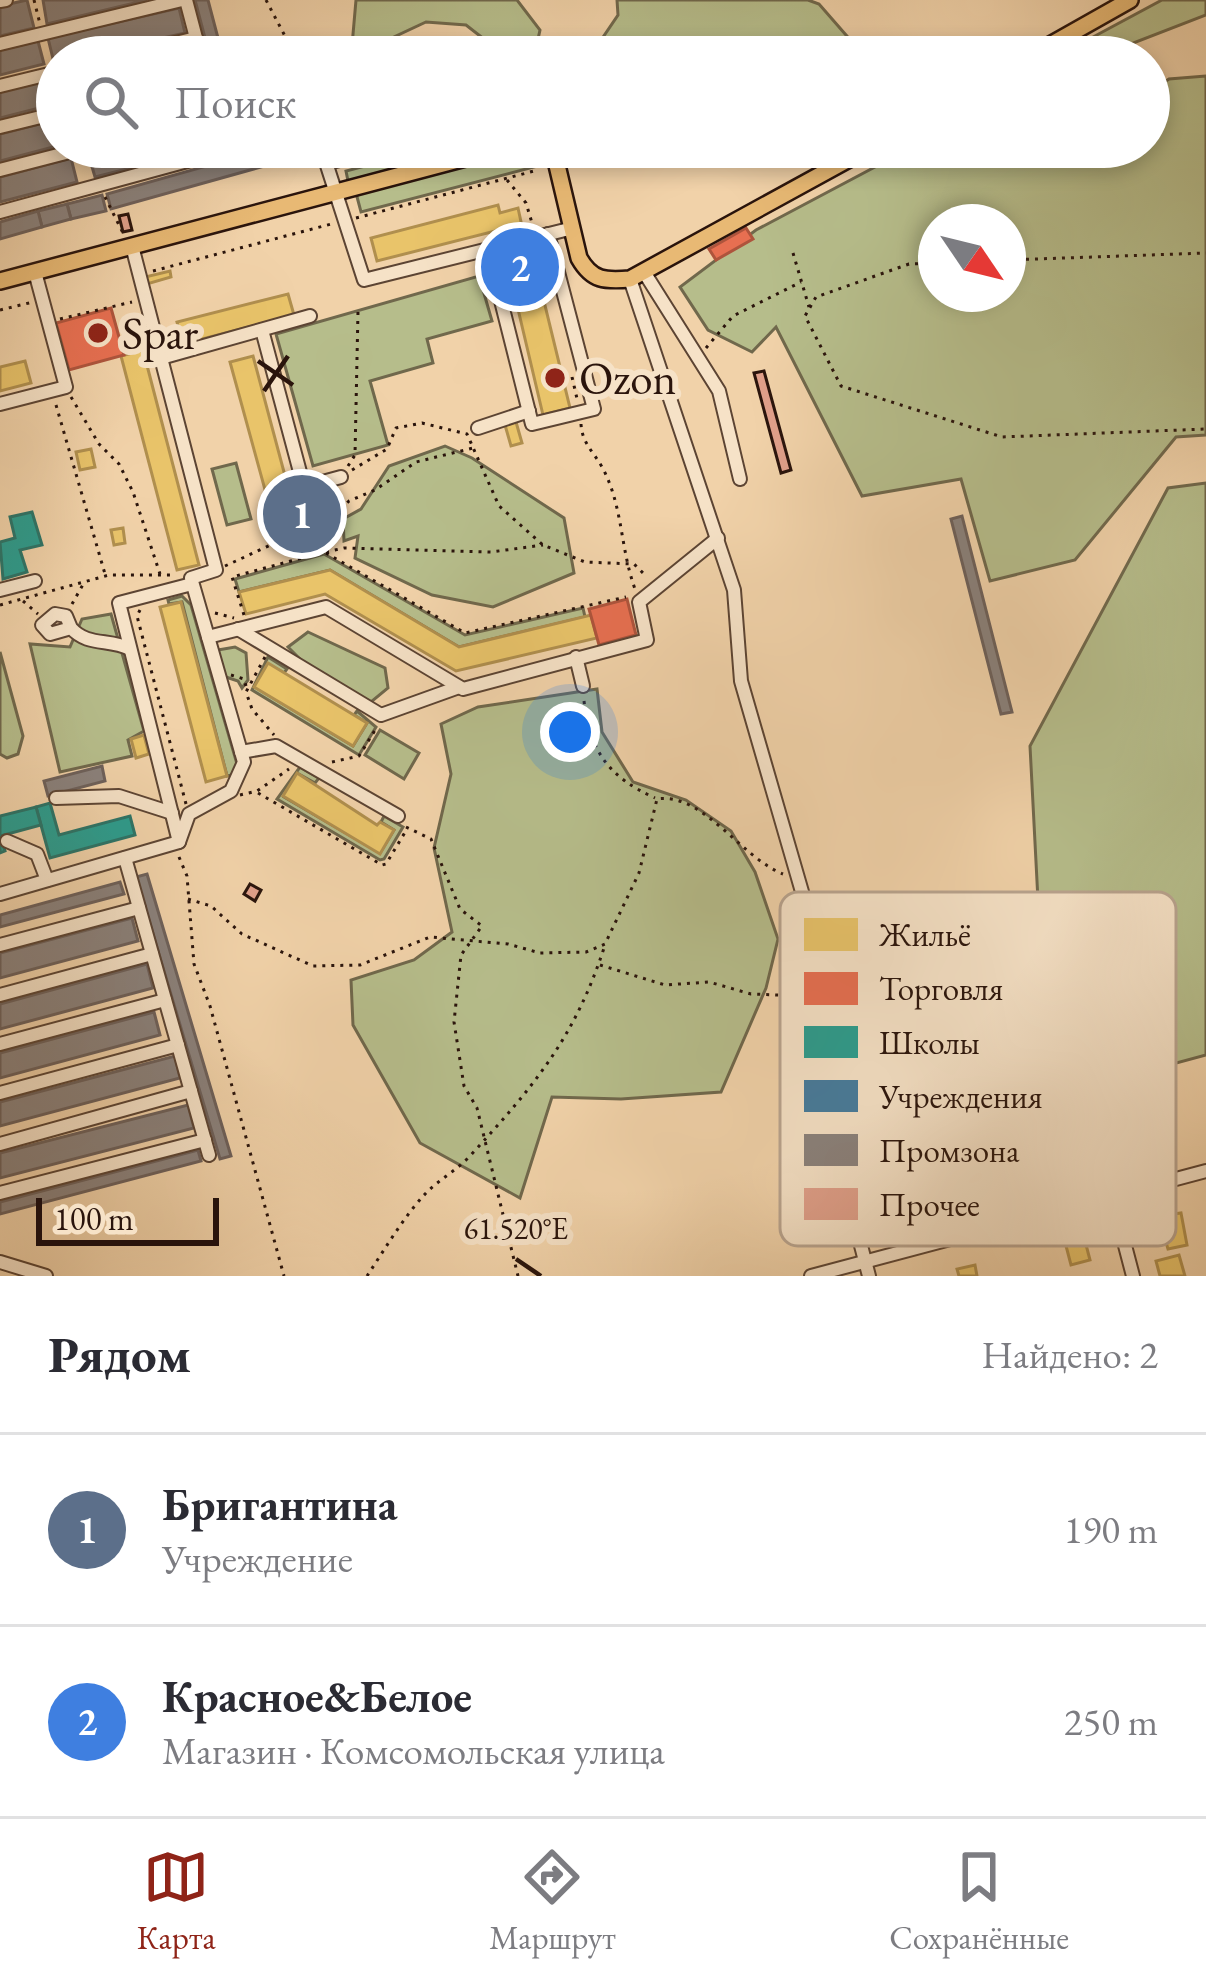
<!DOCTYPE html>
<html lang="ru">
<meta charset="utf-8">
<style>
body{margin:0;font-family:"EB Garamond",serif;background:#f7f7f7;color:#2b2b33}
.compass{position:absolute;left:918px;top:204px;width:108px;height:108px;border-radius:50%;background:#fff;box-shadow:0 6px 18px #0003;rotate:125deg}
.scale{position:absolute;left:36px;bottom:30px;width:183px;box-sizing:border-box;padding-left:12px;border:6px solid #2a140c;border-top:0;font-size:33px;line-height:42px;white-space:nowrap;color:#2a140c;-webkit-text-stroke:9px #f6e2c7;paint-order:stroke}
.you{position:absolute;left:570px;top:732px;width:42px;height:42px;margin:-30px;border:9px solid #fff;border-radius:50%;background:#1a73e8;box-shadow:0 0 0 18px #1a73e833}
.badge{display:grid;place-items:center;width:78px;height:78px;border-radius:50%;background:#8f2418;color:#fff;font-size:39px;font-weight:700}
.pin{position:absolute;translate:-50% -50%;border:6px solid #fff;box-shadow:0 3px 12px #0006}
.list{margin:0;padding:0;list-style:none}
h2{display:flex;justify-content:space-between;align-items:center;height:156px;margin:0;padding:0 48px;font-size:51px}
h2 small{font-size:39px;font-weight:400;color:#7c7c81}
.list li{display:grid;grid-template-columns:78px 1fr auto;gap:36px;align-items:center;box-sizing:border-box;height:192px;padding:0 48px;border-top:3px solid #e1e1e2}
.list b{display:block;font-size:45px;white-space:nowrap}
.list p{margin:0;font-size:39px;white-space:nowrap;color:#7c7c81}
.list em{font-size:39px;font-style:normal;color:#7c7c81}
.icon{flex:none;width:66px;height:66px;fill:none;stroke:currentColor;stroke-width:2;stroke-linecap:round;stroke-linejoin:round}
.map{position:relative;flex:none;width:1206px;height:1276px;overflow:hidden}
.search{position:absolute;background:#fff;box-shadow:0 6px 18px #0003;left:36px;right:36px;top:36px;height:132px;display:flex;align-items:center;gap:30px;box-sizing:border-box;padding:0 42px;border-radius:66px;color:#7c7c81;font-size:45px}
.sheet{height:540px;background:#fff}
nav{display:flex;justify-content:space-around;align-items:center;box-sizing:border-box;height:168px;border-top:3px solid #e1e1e2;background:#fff;font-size:33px;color:#7c7c81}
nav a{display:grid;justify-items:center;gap:6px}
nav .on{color:#8f2418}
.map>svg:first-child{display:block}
.green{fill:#b6bd8b;stroke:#70684c;stroke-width:3;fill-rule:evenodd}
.homes{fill:#e9c46a;stroke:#b08f4e;stroke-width:3}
.shops{fill:#e76f51;stroke:#ae543c;stroke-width:3}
.schools{fill:#2a9d8f;stroke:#2a7468;stroke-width:3}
.public{fill:#457b9d;stroke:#3d5c72;stroke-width:3}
.industry{fill:#8a817c;stroke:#6d605a;stroke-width:3}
.building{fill:#e1a08b;stroke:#2a140c;stroke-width:3}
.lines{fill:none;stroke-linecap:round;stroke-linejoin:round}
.minor-casing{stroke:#5c4433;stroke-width:16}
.major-casing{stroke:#2a140c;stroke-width:20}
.path{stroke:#2a140c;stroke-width:3;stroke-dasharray:3 6;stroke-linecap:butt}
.minor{stroke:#f6e2c7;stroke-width:12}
.major{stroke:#e8b974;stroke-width:15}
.ticks{fill:none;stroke:#2a140c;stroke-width:4.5}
.poi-dot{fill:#8f2418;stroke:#f6e2c7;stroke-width:4.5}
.labels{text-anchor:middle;stroke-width:12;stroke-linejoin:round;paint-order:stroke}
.poi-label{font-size:45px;fill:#2a140c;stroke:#f6e2c7;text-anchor:start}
.key{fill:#f6e2c7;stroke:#b9a48f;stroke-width:3}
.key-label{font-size:33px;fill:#2a140c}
.ticks-label{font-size:30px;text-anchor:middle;fill:#2a140c;stroke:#f6e2c7;stroke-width:12;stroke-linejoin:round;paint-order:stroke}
</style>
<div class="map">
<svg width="1206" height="1276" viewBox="0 0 1206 1276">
<rect width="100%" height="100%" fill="#f1d2a9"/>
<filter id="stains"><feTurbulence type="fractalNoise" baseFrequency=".00167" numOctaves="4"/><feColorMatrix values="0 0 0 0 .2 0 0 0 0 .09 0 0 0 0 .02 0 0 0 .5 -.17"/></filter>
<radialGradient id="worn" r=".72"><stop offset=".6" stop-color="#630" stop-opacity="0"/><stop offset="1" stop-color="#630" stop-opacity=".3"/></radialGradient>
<g class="green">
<path d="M356 0H517L540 30 534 57H507L466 25 426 22 351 57Z"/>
<path d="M617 0H808L819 4 853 43 876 57H595L593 52 618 15Z"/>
<path d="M1162 0H1206V15L1118 49 1080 44Z"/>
<path d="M1206 76V435L1176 437 1075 560 990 581 961 479 862 496 776 327 752 352 708 330 680 287 756 230 892 158 1047 156 1062 147H1149V92L1169 79ZM936 222H1008V294H936Z"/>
<path d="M437 147 439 158 348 181 346 171Z"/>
<path d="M529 148 534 167 361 212 356 193Z"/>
<path d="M479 276 492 321 427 339 433 363 370 381 388 445 313 466 276 334Z"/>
<path d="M445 446 472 458 564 518 574 573 493 607 432 595 355 558 358 536 344 541 343 519 361 509 389 466Z"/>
<path d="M236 463 251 519 227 525 212 469Z"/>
<path d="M1206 483V1055L1099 1084 1046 1055 1030 746 1168 488Z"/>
<path d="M324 554 465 635 583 608 585 617 459 647 330 570 239 592 235 579Z"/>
<path d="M182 596 191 605 237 764 232 775 227 776 182 602 169 604 168 600Z"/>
<path d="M111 614 144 731 128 740 132 756 60 772 30 644 70 647 82 619Z"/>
<path d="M308 632 385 668 388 688 371 702 305 664 288 647Z"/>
<path d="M235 647 246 653 248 680 242 688 238 681 223 676 218 650Z"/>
<path d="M0 652 23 736 18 754 7 758 0 754Z"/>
<path d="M268 657 287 669 284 673 268 664 255 687 353 746 367 723 354 715 357 711 376 727 359 755 252 690Z"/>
<path d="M597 689 602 732 633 782 686 800 731 831 755 872 778 939 766 988 721 1092 621 1099 552 1097 520 1198 420 1143 353 1025 351 980 414 960 452 932 434 848 451 774 441 724 478 707Z"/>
<path d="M380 730 419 753 404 779 365 755Z"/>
<path d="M300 767 319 778 315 783 297 773 284 797 380 853 394 830 381 822 384 816 403 827 384 859 380 860 277 799Z"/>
</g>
<g class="homes">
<path d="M498 205 500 213 518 208 523 231 501 237 499 230 377 261 371 238Z"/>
<path d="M531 248 570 408 543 415 505 254Z"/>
<path d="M170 271 171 277 147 284 145 277Z"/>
<path d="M288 294 294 315 183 344 177 322Z"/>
<path d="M143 350 199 565 177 570 121 356Z"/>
<path d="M253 356 292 502 270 508 230 362Z"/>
<path d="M25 361 31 383 0 391V367Z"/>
<path d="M516 422 522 443 511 446 505 425Z"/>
<path d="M91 449 95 467 80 470 76 452Z"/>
<path d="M123 528 125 543 114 545 111 530Z"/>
<path d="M330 570 459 647 591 615 597 638 456 671 325 594 246 614 239 592Z"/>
<path d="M181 602 227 776 206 782 160 607Z"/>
<path d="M268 663 367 723 353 746 254 687Z"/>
<path d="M144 735 149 754 136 758 131 739Z"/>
<path d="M297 773 377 825 380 822 394 830 380 854 283 796Z"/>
<path d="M1172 1208 1173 1214 1181 1213 1187 1245 1168 1249 1158 1216 1164 1215 1163 1210Z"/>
<path d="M1084 1237 1090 1260 1071 1265 1065 1242Z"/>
<path d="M1179 1255 1185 1276H1160L1156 1261Z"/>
<path d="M975 1265 977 1276H959L957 1269Z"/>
</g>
<g class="shops">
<path d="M746 228 753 239 716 260 709 249Z"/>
<path d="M111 308 124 355 69 370 56 323Z"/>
<path d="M627 599 636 635 599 645 589 609Z"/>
</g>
<g class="schools">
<path d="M32 512 42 545 20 550 27 572 3 579 0 542 15 538 10 517Z"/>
<path d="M50 803 59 835 130 816 135 835 50 858 36 807Z"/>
<path d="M36 807 41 825 0 836 5 851 0 853V816Z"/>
</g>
<path class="public" d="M315 496 322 523 288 532 281 505Z"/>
<g class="industry">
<path d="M27 0 34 28 0 36V6Z"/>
<path d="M43 0H147L47 24Z"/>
<path d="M195 0H208L223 57H210Z"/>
<path d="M179 8 185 33 79 57H57L54 63 48 38Z"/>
<path d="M38 41 44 64 0 75V50Z"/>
<path d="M187 45 190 57H140Z"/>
<path d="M45 78 51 105 0 118V90Z"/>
<path d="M55 120 57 146 0 161V134Z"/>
<path d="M111 147H215L95 177 88 153Z"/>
<path d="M274 147H290L293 158 111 209 107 194Z"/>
<path d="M71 158 77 182 0 202V177Z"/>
<path d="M102 195 106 211 71 219 67 204Z"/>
<path d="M67 204 71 219 42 227 38 211Z"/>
<path d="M38 211 42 227 0 239V222Z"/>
<path d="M962 516 1012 712 1001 714 951 519Z"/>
<path d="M102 766 105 781 48 796 44 781Z"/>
<path d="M147 874 231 1156 220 1159 136 877Z"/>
<path d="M120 882 124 894 0 927V915Z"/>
<path d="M132 918 138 941 0 978V953Z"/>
<path d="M147 964 153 988 0 1029V1004Z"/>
<path d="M154 1012 160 1035 0 1078V1053Z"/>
<path d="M175 1056 180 1078 0 1126V1102Z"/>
<path d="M188 1105 194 1128 0 1178V1153Z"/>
<path d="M198 1150 201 1161 0 1214V1202Z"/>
</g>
<g class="building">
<path d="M128 214 132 230 123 232 119 216Z"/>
<path d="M764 371 791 470 781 473 754 373Z"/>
<path d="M250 884 261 890 255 901 244 894Z"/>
</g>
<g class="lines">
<defs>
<g id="minor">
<path d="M186 0 201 57"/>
<path d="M0 1 6 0"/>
<path d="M0 44 182 0"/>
<path d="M117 57 196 38"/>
<path d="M0 86 57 72"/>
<path d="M0 127 57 113"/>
<path d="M321 147 364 280 573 228"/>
<path d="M446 147 462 159"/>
<path d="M328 163 390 147"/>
<path d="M0 170 89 147"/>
<path d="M0 212 239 147"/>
<path d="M132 246 161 358 310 316"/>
<path d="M488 249 532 424 594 409 548 234"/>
<path d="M644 272 719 391 740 479"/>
<path d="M630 279 734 590 741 681 809 916 815 1071 869 1276"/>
<path d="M262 330 304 487 341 477"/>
<path d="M0 404 66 387 35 272"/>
<path d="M478 428 529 411"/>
<path d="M0 590 35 581"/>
<path d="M71 628 66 616 55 614 42 625 50 634 71 628C88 647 109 638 130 649"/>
<path d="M238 629 381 715 459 687"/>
<path d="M208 637 326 607 463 689 647 640 639 602 718 538"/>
<path d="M576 657 583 686"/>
<path d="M241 752 276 746 398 816"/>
<path d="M56 798 119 796 172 813"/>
<path d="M7 841 37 854 47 880"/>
<path d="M179 842 119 603 192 584"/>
<path d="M125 858 209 1155"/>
<path d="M0 894 179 842 189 814 231 791 244 762 191 578 216 570 161 358"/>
<path d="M0 945 139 908"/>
<path d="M0 995 152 954"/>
<path d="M812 999 857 1002 918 1057"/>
<path d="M896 1037 950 1016 994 1037"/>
<path d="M0 1044 165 1000"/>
<path d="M0 1093 178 1045"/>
<path d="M0 1144 191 1091"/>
<path d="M0 1193 205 1140"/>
<path d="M1112 1196 1133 1276"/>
<path d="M0 1262 46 1276"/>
<path d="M811 1276 1206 1171"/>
</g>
<g id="major">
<path d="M1029 57 1130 0"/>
<path d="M539 147 556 161 579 258C592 281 605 281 630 279L871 147"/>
<path d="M0 281 507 147"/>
</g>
</defs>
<use href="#minor" class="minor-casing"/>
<use href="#major" class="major-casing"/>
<g class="path">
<path d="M34 0 40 24"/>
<path d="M266 0 296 57"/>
<path d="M507 180 526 203 532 223"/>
<path d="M105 197 124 235"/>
<path d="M356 218 534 171"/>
<path d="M793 253 809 307"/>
<path d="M1008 260 1206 253"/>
<path d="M936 263 909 264 816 297 805 316 841 386 1002 437 1206 429"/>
<path d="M153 271 335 223"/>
<path d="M0 310 33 302"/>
<path d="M60 319 132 302"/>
<path d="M706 348 733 316 801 282"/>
<path d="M572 377 578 403"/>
<path d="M71 397 99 444 119 464 133 492 160 574"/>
<path d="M56 405 105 574"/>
<path d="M581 424C582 443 593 451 602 467 623 505 620 548 635 589"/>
<path d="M348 466 355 455 358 311"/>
<path d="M352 470 387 449 396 428 422 423 467 434 499 506 543 545 585 562 634 564 647 577"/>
<path d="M326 552 344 548 491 552 543 545"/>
<path d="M326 553 465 633 626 597"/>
<path d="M225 566 286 538 317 531"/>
<path d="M23 601 38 614"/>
<path d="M72 604 85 581"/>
<path d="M0 605 109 575H174"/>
<path d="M140 610 137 616 186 804"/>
<path d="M215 613 234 618"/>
<path d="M244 615 232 577 324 552 318 530 349 501 375 490 416 462 473 448"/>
<path d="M265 657 246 692 252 709 274 735"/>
<path d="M231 675 244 679 246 686"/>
<path d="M584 701C590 752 609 777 655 798"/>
<path d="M332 762 359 756 377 727"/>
<path d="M258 793 382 865 386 864 407 829"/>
<path d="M240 795 257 791 289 769"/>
<path d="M406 827 431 839 460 909 482 926 461 955 454 1022 464 1086 477 1108 518 1276"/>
<path d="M179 857 187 876 194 964 210 1006 284 1276"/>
<path d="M188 899 211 906 242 934 313 966 360 965 430 937 508 944 540 953 586 952 605 944 639 873 657 799C703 792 740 857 783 874"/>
<path d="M600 965 665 985 709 982 751 994 802 996"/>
<path d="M367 1276C385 1249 404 1216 427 1192 440 1179 457 1170 470 1156 534 1086 575 1038 605 945"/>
</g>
<use href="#minor" class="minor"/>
<use href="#major" class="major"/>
</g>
<path class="ticks" d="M258 361 293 385M264 391 288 356M516 1259 541 1276"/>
<g class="poi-dot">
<circle cx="98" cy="333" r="12"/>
<circle cx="555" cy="378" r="12"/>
</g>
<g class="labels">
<g class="poi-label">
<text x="122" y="349">Spar</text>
<text x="579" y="394">Ozon</text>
</g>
</g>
<rect x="780" y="892" width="396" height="354" rx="18" class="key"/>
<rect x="804" y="918" width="54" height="33" fill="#e9c46a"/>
<rect x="804" y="972" width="54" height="33" fill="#e76f51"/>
<rect x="804" y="1026" width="54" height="32" fill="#2a9d8f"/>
<rect x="804" y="1080" width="54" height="32" fill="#457b9d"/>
<rect x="804" y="1134" width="54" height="32" fill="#8a817c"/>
<rect x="804" y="1188" width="54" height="32" fill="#e1a08b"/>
<g class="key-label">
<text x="879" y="946">Жильё</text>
<text x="879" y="1000">Торговля</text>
<text x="879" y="1054">Школы</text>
<text x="879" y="1108">Учреждения</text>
<text x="879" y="1162">Промзона</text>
<text x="879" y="1216">Прочее</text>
</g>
<g class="ticks-label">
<text x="516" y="1239">61.520°E</text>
</g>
<rect width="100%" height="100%" filter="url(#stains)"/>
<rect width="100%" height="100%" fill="url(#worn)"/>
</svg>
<svg class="compass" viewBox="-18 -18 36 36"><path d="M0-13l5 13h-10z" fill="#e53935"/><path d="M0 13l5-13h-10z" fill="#7c7c81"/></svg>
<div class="scale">100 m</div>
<div class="you"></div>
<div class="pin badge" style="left:302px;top:514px;background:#5c6f8a">1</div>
<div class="pin badge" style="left:520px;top:267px;background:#3f7fe0">2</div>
<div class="search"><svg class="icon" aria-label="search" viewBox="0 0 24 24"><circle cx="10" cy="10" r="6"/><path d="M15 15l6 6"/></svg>Поиск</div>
</div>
<section class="sheet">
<h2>Рядом<small>Найдено: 2</small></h2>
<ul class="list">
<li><span class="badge" style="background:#5c6f8a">1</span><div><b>Бригантина</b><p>Учреждение</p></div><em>190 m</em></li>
<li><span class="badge" style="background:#3f7fe0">2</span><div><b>Красное&amp;Белое</b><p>Магазин · Комсомольская улица</p></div><em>250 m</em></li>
</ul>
</section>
<nav>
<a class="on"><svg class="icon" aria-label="map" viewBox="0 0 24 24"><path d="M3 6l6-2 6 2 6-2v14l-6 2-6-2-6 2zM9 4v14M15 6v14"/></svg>Карта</a>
<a><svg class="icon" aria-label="directions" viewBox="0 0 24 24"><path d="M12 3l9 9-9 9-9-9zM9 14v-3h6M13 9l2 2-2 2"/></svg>Маршрут</a>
<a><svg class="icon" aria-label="saved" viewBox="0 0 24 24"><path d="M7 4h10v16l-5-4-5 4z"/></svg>Сохранённые</a>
</nav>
